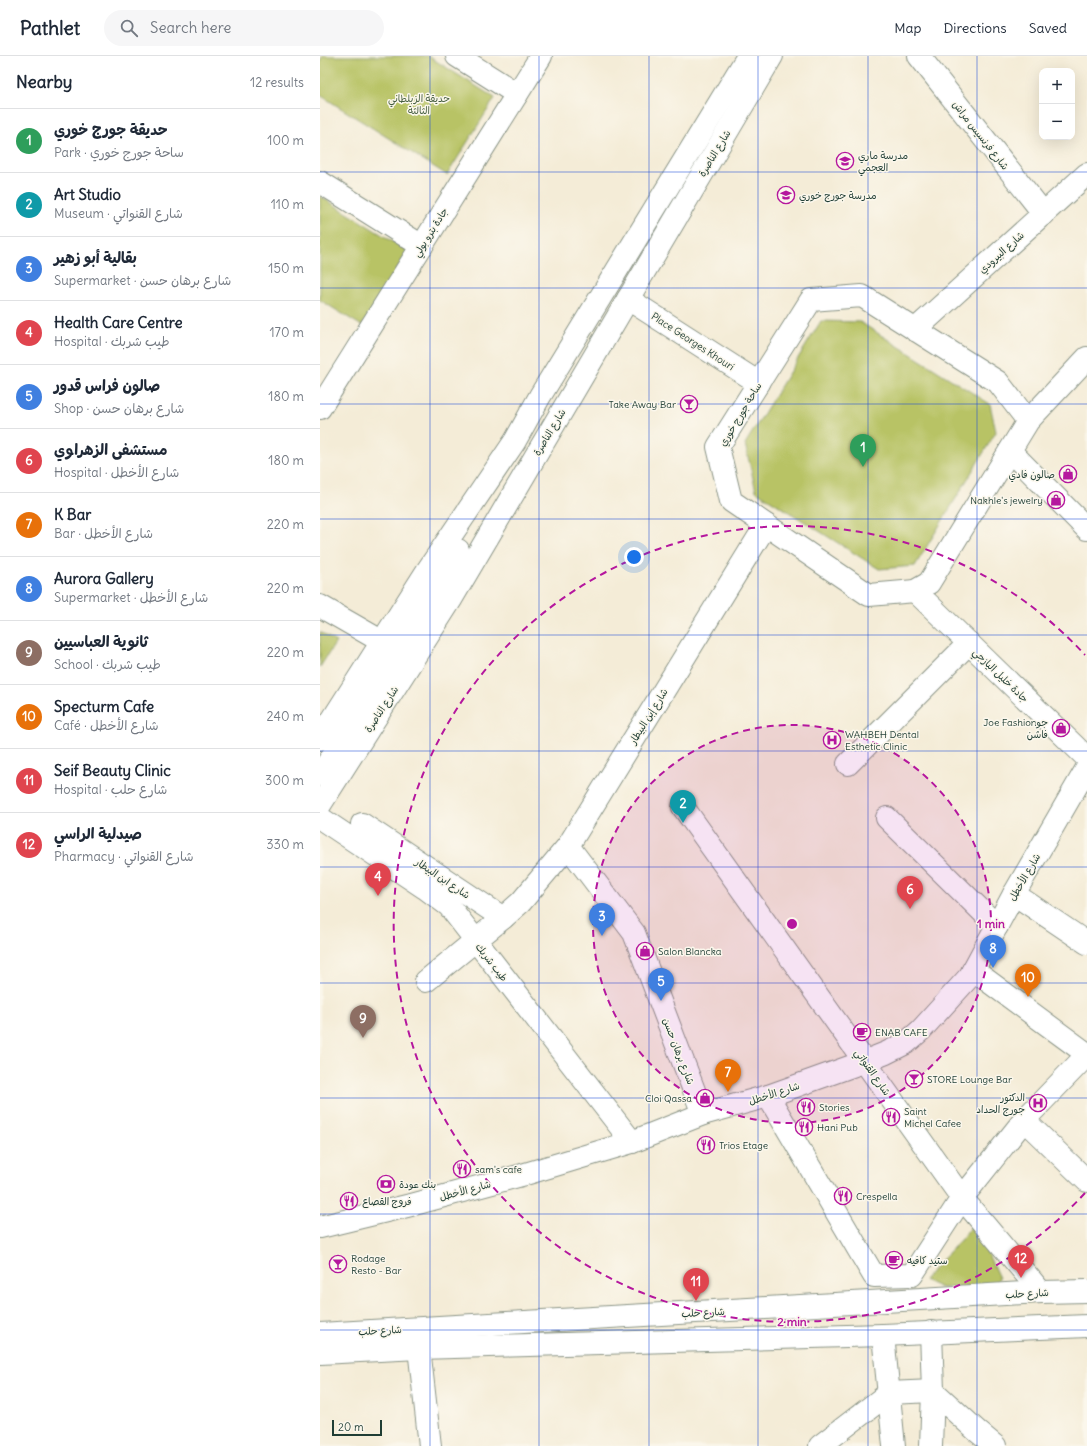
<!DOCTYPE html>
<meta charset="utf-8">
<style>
body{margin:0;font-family:Delius,"Playpen Sans Arabic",sans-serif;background:#f6f6f7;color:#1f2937}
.controls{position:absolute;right:12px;top:12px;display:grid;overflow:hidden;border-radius:8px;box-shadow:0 4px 16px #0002}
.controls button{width:36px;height:36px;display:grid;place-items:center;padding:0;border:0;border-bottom:1px solid #e0e1e3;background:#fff;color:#1f2937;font:20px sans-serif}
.scale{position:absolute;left:12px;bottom:10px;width:50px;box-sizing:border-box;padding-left:4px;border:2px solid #1f3d34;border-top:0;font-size:11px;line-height:14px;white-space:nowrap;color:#1f3d34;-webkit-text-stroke:3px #fbf7ec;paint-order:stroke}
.you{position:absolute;left:314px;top:501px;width:14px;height:14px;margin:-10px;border:3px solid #fff;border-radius:50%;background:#1a73e8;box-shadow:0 0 0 6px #1a73e833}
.badge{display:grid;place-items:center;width:26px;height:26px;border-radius:50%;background:#111827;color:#fff;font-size:13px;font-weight:700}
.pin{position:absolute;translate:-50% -33px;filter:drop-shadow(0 1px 2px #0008)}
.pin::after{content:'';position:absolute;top:21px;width:14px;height:12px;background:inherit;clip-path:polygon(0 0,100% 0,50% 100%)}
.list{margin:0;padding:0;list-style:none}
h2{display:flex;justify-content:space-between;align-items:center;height:52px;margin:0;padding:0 16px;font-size:17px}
h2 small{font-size:13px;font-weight:400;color:#747a83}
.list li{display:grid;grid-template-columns:26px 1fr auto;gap:12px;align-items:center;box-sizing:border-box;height:64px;padding:0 16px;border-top:1px solid #e0e1e3}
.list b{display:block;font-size:15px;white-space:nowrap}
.list p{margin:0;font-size:13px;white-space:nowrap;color:#747a83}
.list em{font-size:13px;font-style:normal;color:#747a83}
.icon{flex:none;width:22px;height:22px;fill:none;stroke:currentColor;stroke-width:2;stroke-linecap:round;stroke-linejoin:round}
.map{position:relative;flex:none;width:767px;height:1390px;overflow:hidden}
header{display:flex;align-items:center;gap:24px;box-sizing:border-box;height:56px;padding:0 20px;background:#fff;border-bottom:1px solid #e0e1e3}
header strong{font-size:19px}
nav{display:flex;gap:22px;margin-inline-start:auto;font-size:14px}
.search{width:280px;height:36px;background:#f6f6f7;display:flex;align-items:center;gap:10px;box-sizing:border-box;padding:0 14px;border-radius:22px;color:#747a83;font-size:15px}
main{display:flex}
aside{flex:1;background:#fff}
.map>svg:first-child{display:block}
.green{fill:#b8c365;stroke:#6c804c}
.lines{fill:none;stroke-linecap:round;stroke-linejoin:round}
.minor-casing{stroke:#8a9486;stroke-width:24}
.major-casing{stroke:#8a9486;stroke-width:24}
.minor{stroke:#fff;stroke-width:22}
.major{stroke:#fff;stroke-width:22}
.grid{fill:none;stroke:#1d4ed8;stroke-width:1;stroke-opacity:0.55}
.ring{fill:none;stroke:#b5179e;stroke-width:2;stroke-dasharray:7 5}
.labels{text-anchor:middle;stroke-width:3;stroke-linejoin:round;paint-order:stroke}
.park-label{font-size:10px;fill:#455e40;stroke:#fbf7ec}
.street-label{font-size:10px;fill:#1f3d34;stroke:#fbf7ec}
.poi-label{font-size:10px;fill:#1f3d34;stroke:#fbf7ec;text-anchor:start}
.centre{fill:#b5179e;stroke:#fbf7ec;stroke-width:2}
.ring-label{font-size:12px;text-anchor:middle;font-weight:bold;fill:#b5179e;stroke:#fbf7ec;stroke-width:3;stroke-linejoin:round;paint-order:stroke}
</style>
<header>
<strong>Pathlet</strong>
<div class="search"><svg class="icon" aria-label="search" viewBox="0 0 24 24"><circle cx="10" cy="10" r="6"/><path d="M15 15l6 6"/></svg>Search here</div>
<nav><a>Map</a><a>Directions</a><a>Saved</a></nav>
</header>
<main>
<aside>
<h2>Nearby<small>12 results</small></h2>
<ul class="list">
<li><span class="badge" style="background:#2e9e5b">1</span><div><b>حديقة جورج خوري</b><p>Park · ساحة جورج خوري</p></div><em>100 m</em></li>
<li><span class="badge" style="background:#0f9aa8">2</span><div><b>Art Studio</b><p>Museum · شارع القنواتي</p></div><em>110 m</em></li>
<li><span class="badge" style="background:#3f7fe0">3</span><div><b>بقالية أبو زهير</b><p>Supermarket · شارع برهان حسن</p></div><em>150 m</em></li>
<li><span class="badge" style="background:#e0444e">4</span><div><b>Health Care Centre</b><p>Hospital · طيب شربك</p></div><em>170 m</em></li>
<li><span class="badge" style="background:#3f7fe0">5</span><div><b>صالون فراس قدور</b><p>Shop · شارع برهان حسن</p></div><em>180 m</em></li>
<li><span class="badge" style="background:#e0444e">6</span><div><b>مستشفى الزهراوي</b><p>Hospital · شارع الأخطل</p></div><em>180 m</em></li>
<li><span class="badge" style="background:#e8710a">7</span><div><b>K Bar</b><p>Bar · شارع الأخطل</p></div><em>220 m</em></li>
<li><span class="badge" style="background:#3f7fe0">8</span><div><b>Aurora Gallery</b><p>Supermarket · شارع الأخطل</p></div><em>220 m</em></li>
<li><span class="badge" style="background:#8d6e63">9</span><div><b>ثانوية العباسيين</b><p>School · طيب شربك</p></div><em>220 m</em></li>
<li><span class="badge" style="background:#e8710a">10</span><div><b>Specturm Cafe</b><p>Café · شارع الأخطل</p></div><em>240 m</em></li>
<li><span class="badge" style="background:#e0444e">11</span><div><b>Seif Beauty Clinic</b><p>Hospital · شارع حلب</p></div><em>300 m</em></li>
<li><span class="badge" style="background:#e0444e">12</span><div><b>صيدلية الراسي</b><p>Pharmacy · شارع القنواتي</p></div><em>330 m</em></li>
</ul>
</aside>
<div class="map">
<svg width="767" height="1390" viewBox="0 0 767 1390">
<rect width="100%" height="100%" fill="#fbf7ec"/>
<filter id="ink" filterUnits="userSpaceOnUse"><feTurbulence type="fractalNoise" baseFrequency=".025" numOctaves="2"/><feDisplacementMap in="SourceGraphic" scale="8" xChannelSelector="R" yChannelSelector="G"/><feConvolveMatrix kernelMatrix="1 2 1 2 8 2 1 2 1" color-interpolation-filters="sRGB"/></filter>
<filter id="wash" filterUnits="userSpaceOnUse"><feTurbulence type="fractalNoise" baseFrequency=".012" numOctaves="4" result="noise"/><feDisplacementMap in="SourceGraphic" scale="16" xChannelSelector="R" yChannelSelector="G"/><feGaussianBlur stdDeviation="0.9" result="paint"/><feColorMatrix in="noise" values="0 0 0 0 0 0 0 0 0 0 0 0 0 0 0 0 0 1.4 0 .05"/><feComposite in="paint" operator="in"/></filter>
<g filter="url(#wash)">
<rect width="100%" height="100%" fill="#f4ecd7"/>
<g class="green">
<path d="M3 0H108L175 42 127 119 0 39V5Z"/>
<path d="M0 140 88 195 42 270 0 244Z"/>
<path d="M501 265 540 266 670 348 676 376 595 510 559 513 436 435 425 388Z"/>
<path d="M0 576 16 586 0 611Z"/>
<path d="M651 1172 666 1194 679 1222 675 1230 621 1232 604 1224Z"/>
</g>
</g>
<g filter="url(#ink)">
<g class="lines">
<defs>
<g id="minor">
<path d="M137 0 197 38"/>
<path d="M599 0 724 158"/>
<path d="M0 126 102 190"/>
<path d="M308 243 439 327"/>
<path d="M595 274 767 118"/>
<path d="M0 352 221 0"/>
<path d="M708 365 678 326 542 240 491 244 398 391 411 445 549 539 595 535 609 527 708 365 767 302"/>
<path d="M690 395 767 473"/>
<path d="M595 535 767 702"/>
<path d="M0 550 61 585"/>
<path d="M528 708 649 587"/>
<path d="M363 751 642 1142 721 1236"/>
<path d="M0 762 105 832 129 850 312 1086"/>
<path d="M567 762 677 870"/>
<path d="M42 768 183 862 201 846 248 790 446 469"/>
<path d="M248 790 314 877 383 1058"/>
<path d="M694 838 767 887"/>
<path d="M653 914 767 998"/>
<path d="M106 925 183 862"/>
<path d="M448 1040 554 1220 592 1219 642 1142 704 1064 767 999"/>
<path d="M704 1064 767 1125"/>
<path d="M563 1279 574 1390"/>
<path d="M99 1292 110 1390"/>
<path d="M500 1390 569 1337 613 1335 657 1375 675 1390"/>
<path d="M611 1390 613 1335 611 1276"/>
</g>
<g id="major">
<path d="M0 683 107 515 195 385 220 340 428 0"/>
<path d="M0 719 46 649 138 494"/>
<path d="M0 749 132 542 308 243 452 0"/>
<path d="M0 1171 91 1149 202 1119 312 1086 383 1058 448 1040 546 1005 566 997 586 987 601 974 650 920 694 838 767 712"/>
<path d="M0 1278 721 1236 767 1235"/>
<path d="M0 1297 99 1292 563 1279 767 1270"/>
</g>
</defs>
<use href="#minor" class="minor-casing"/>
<use href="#major" class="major-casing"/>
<use href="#minor" class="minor"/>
<use href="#major" class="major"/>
</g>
</g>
<path class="grid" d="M110 0V1390M219 0V1390M329 0V1390M438 0V1390M548 0V1390M657 0V1390M0 116H767M0 232H767M0 348H767M0 463H767M0 579H767M0 695H767M0 811H767M0 927H767M0 1042H767M0 1158H767M0 1274H767"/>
<circle cx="472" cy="868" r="199" fill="#b5179e" fill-opacity=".12"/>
<g class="ring">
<circle cx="472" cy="868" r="199"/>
<path d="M765 1137A398 398 0 1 1 765 599"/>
</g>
<defs>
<symbol id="school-ring" viewBox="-11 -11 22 22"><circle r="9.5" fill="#fbf7ec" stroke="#b5179e" stroke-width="1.5"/><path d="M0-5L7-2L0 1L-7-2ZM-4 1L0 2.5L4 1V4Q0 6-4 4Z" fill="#b5179e"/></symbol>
<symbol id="bar-ring" viewBox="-11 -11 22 22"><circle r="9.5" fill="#fbf7ec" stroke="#b5179e" stroke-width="1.5"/><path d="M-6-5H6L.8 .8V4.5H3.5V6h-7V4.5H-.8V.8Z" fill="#b5179e"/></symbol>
<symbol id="shop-ring" viewBox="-11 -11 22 22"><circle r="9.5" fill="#fbf7ec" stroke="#b5179e" stroke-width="1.5"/><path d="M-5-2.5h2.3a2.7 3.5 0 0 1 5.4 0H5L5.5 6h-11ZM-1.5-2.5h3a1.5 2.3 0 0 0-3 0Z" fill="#b5179e"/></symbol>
<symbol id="hospital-ring" viewBox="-11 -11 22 22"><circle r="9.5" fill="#fbf7ec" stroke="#b5179e" stroke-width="1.5"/><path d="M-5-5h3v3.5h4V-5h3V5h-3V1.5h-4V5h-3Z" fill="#b5179e"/></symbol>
<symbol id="cafe-ring" viewBox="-11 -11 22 22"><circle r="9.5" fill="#fbf7ec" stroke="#b5179e" stroke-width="1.5"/><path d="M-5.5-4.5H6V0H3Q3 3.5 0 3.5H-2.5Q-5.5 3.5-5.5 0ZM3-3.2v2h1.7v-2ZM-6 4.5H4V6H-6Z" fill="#b5179e"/></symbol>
<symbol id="restaurant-ring" viewBox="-11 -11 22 22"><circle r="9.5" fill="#fbf7ec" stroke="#b5179e" stroke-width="1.5"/><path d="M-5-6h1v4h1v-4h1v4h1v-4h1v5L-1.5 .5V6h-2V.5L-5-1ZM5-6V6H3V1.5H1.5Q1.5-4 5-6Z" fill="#b5179e"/></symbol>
<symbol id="bank-ring" viewBox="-11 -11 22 22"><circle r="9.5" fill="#fbf7ec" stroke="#b5179e" stroke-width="1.5"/><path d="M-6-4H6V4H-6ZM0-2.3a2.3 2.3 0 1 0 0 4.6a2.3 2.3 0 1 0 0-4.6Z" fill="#b5179e"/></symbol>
</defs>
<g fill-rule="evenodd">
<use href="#school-ring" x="515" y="95" width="20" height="20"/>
<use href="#school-ring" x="456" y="129" width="20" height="20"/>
<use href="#bar-ring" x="359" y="338" width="20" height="20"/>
<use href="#shop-ring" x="738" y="408" width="20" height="20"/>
<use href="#shop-ring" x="726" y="434" width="20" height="20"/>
<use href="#shop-ring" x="731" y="662" width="20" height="20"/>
<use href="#hospital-ring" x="502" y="674" width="20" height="20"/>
<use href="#shop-ring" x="315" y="885" width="20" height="20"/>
<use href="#cafe-ring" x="532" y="966" width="20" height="20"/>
<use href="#bar-ring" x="584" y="1013" width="20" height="20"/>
<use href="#shop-ring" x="375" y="1032" width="20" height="20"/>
<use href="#hospital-ring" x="708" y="1037" width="20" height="20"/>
<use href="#restaurant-ring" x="476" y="1041" width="20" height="20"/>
<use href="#restaurant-ring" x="561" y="1051" width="20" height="20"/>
<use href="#restaurant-ring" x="474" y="1061" width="20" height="20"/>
<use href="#restaurant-ring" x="376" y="1079" width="20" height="20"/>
<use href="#restaurant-ring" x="132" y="1103" width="20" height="20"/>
<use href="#bank-ring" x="56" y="1118" width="20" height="20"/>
<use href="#restaurant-ring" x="513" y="1130" width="20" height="20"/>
<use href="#restaurant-ring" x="19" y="1135" width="20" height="20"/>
<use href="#cafe-ring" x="564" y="1194" width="20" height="20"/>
<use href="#bar-ring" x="8" y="1198" width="20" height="20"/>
</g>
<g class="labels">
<g class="park-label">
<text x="99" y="46">حديقة الزبلطاني<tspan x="99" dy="12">الثالثة</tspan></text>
</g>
<g class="street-label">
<text transform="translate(661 79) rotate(52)" y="4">شارع فرنسيس مراش</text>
<text transform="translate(394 97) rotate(-59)" y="4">شارع الناصرة</text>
<text transform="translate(110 176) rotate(-58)" y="4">جادة بترو بولي</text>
<text transform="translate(681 196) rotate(-42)" y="4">شارع البيرودي</text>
<text transform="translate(373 285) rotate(33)" y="4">Place Georges Khouri</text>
<text transform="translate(420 358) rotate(-59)" y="4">ساحة جورج خوري</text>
<text transform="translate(229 376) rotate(-59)" y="4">شارع الناصرة</text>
<text transform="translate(681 619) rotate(44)" y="4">جادة خليل اليازجي</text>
<text transform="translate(61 653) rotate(-57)" y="4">شارع الناصرة</text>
<text transform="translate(328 660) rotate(-58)" y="4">شارع إبن البيطار</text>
<text transform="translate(704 821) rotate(-60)" y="4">شارع الأخطل</text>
<text transform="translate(123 822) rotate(34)" y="4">شارع ابن البيطار</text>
<text transform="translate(172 906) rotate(52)" y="4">طيب شربك</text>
<text transform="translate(359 995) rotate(69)" y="4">شارع برهان حسن</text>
<text transform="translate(553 1016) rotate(55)" y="4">شارع القنواتي</text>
<text transform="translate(454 1037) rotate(-18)" y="4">شارع الأخطل</text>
<text transform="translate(145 1134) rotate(-15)" y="4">شارع الأخطل</text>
<text transform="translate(707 1237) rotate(-3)" y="4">شارع حلب</text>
<text transform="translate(383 1256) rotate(-3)" y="4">شارع حلب</text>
<text transform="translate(60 1274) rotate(-3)" y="4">شارع حلب</text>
</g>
<g class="poi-label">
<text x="538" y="103">مدرسة ماري<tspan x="538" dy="12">العجمي</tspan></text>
<text x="479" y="143">مدرسة جورج خوري</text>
<text x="356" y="352" text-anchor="end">Take Away Bar</text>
<text x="735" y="422" text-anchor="end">صالون فادي</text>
<text x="723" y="448" text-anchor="end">Nakhle's jewelry</text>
<text x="728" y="670" text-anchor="end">Joe Fashionجو<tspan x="728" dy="12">فاشن</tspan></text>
<text x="525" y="682">WAHBEH Dental<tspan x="525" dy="12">Esthetic Clinic</tspan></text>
<text x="338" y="899">Salon Blancka</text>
<text x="555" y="980">ENAB CAFE</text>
<text x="607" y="1027">STORE Lounge Bar</text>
<text x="705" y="1045" text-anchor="end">الدكتور<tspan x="705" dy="12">جورج الحداد</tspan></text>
<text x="372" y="1046" text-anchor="end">Cloi Qassa</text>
<text x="499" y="1055">Stories</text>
<text x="584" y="1059">Saint<tspan x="584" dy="12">Michel Cafee</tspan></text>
<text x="497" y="1075">Hani Pub</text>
<text x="399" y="1093">Trios Etage</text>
<text x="155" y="1117">sam's cafe</text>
<text x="79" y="1132">بنك عودة</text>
<text x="536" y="1144">Crespella</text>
<text x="42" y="1149">فروج القصاع</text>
<text x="31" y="1206">Rodage<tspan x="31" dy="12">Resto - Bar</tspan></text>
<text x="587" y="1208">ستيد كافيه</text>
</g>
</g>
<circle cx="472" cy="868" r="6" class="centre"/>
<g class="ring-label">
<text x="671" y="872">1 min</text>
<text x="472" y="1270">2 min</text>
</g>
</svg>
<div class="controls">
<button>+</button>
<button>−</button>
</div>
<div class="scale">20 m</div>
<div class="you"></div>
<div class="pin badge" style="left:543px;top:411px;background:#2e9e5b">1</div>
<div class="pin badge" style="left:363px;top:767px;background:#0f9aa8">2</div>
<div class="pin badge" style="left:282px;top:880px;background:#3f7fe0">3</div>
<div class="pin badge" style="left:58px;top:840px;background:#e0444e">4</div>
<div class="pin badge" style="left:341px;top:945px;background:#3f7fe0">5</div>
<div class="pin badge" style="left:590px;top:853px;background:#e0444e">6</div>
<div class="pin badge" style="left:408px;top:1036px;background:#e8710a">7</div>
<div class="pin badge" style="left:673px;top:912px;background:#3f7fe0">8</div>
<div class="pin badge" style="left:43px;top:982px;background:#8d6e63">9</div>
<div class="pin badge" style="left:708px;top:941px;background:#e8710a">10</div>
<div class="pin badge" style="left:376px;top:1245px;background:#e0444e">11</div>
<div class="pin badge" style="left:701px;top:1222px;background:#e0444e">12</div>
</div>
</main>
